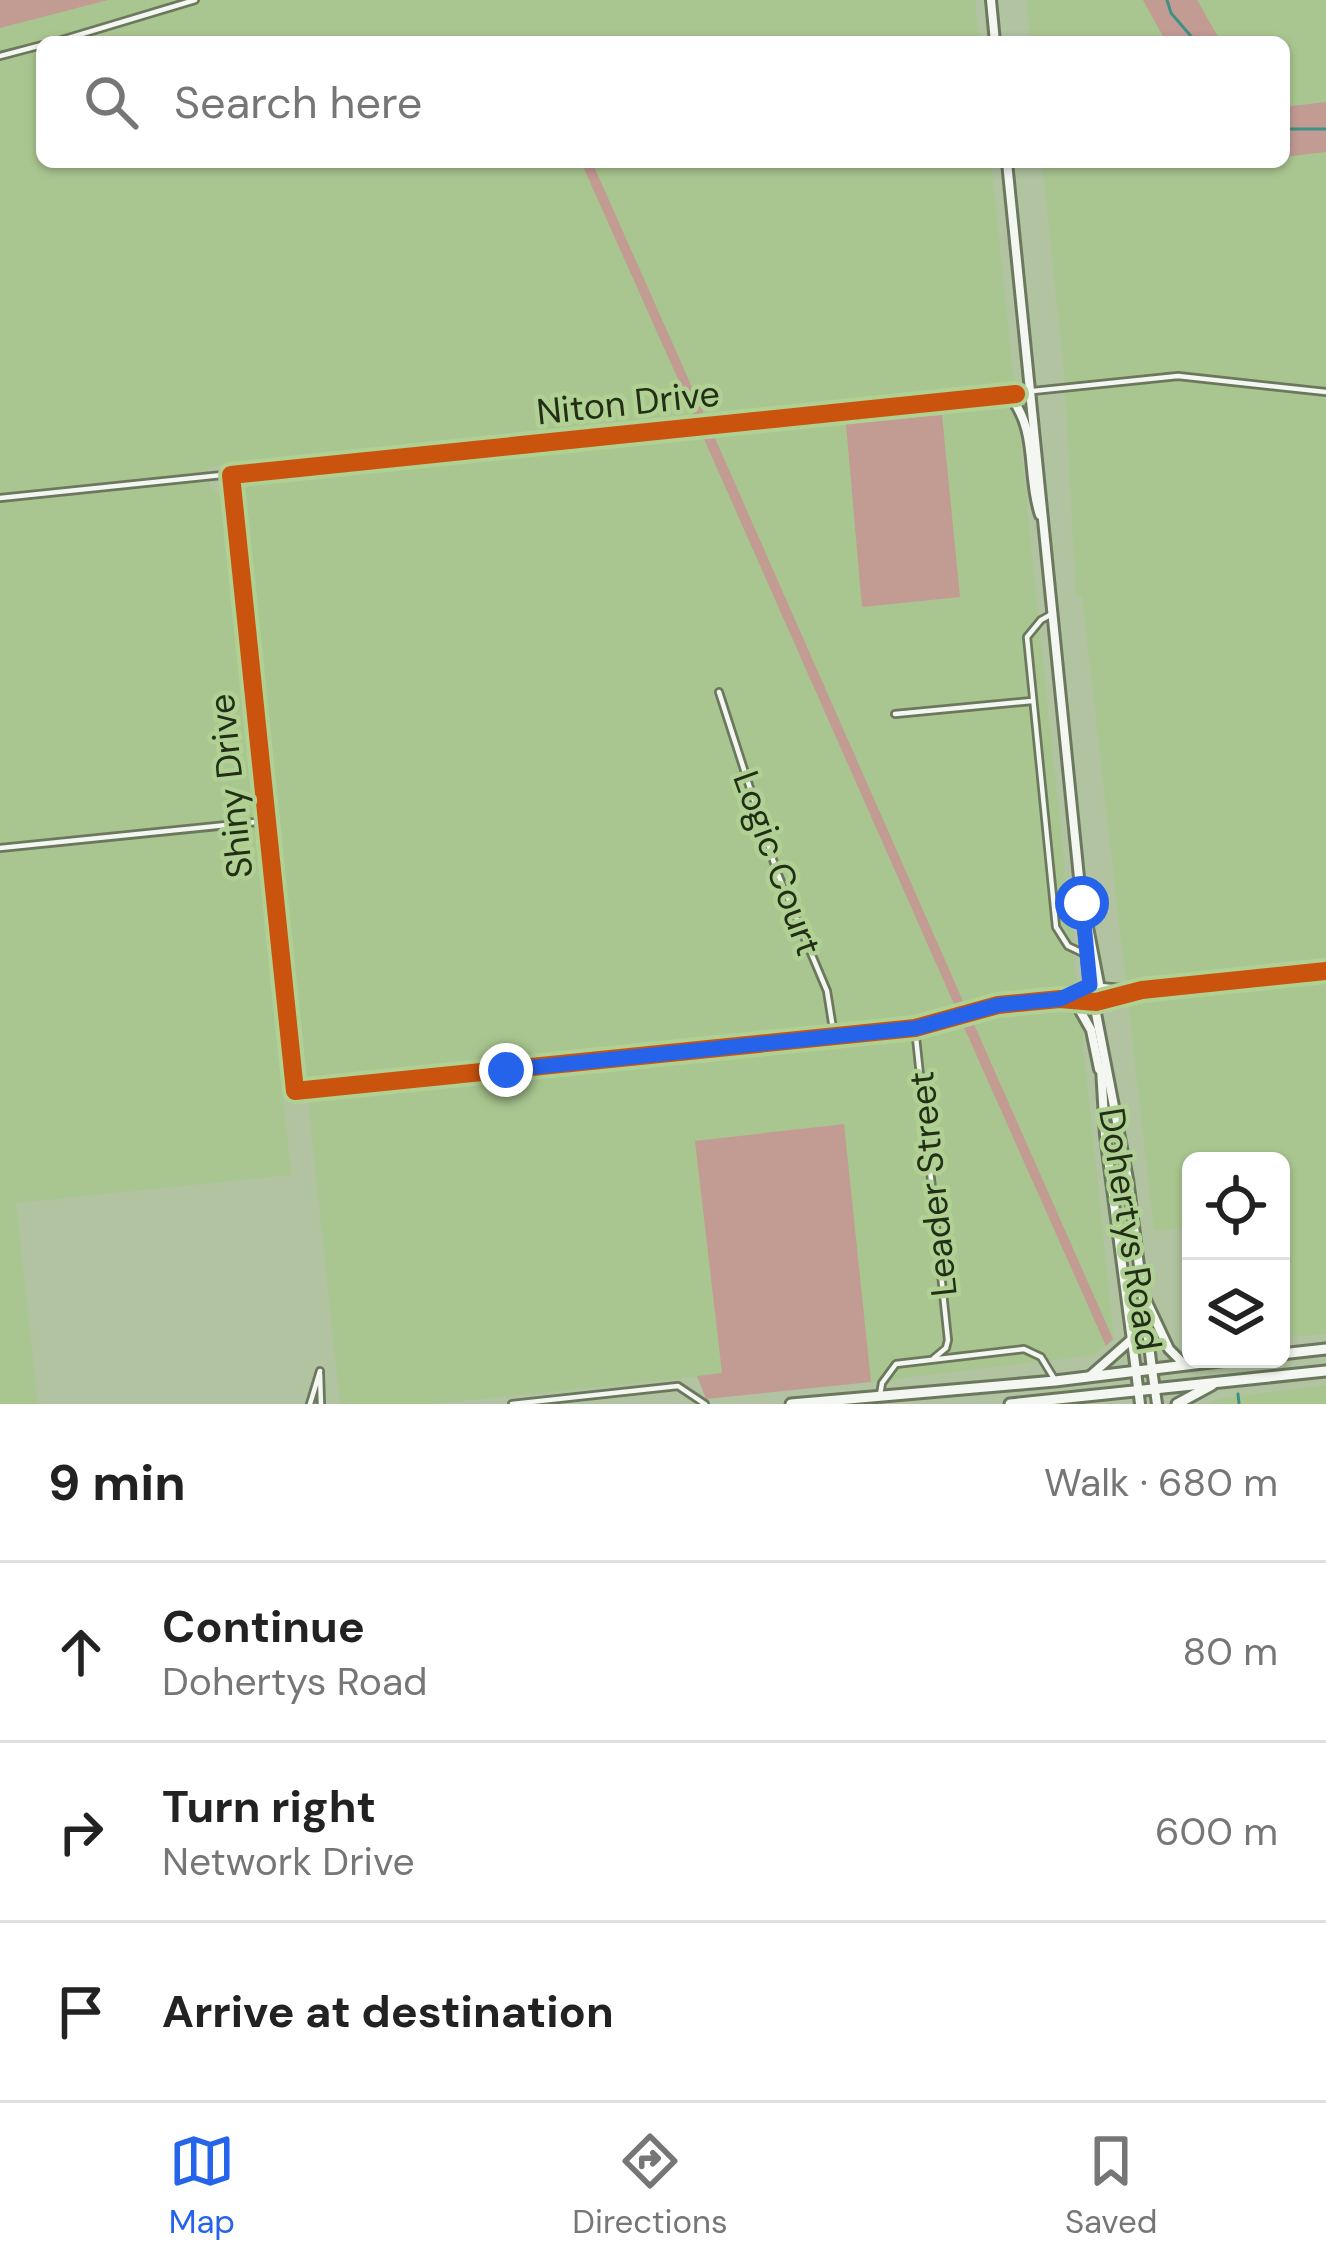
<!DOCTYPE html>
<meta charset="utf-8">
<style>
body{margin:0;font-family:"DM Sans",sans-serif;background:#f6f6f6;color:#222}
.controls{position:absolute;right:36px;bottom:36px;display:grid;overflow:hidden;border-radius:18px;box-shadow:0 3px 9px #0004}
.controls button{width:108px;height:108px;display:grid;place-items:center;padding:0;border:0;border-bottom:3px solid #e0e0e0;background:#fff;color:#222;font:60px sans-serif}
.stop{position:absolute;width:36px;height:36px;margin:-27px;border:9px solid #2563eb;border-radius:50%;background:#fff}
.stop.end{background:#2563eb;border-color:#fff;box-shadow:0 3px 12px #0008}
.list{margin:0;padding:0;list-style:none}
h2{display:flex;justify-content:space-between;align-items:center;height:156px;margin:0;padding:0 48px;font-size:51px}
h2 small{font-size:39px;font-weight:400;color:#767676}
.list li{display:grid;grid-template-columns:78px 1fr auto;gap:36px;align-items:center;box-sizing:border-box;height:180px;padding:0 48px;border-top:3px solid #e0e0e0}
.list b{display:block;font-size:45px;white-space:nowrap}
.list p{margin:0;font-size:39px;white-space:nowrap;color:#767676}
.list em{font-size:39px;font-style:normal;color:#767676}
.icon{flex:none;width:66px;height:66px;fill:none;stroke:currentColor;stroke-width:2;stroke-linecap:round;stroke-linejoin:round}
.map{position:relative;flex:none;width:1326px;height:1404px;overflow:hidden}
.search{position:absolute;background:#fff;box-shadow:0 3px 9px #0004;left:36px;right:36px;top:36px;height:132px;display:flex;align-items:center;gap:30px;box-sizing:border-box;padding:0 42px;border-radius:18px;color:#767676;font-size:45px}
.sheet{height:696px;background:#fff}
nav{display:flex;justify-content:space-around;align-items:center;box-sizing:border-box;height:168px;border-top:3px solid #e0e0e0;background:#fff;font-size:33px;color:#767676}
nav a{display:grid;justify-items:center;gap:6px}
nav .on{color:#2563eb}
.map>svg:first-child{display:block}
.built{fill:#a9c690}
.green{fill:#c29b93}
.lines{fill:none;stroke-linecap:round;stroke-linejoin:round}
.stream{stroke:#3e9184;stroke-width:3}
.minor-casing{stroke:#6b785d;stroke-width:10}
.secondary-casing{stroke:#6b785d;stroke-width:14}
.primary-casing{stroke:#6b785d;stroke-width:14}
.trunk-casing{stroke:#6b785d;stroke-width:15}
.minor{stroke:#f3f6f1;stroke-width:4.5}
.secondary{stroke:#f3f6f1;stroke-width:8}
.primary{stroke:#f3f6f1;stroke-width:8}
.trunk{stroke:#f3f6f1;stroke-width:9}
.cycleway-casing{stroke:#b0d193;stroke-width:26}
.cycleway{stroke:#ca530e;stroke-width:18}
.route{stroke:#2563eb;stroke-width:15}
.labels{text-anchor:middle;stroke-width:9;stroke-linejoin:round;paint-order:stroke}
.street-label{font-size:36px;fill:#222e16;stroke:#b0d193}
</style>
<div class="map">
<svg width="1326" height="1404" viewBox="0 0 1326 1404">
<rect width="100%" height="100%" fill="#b1c3a1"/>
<g class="built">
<path d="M0 0H975L979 42H42V162H991L1114 1340 1094 1355 871 1382 843 1124 695 1141 722 1374 430 1404H340L241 462 207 467 210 487 221 496 291 1175 16 1203 38 1404H0Z"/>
<path d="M1026 0H1326V1334L1291 1337 1281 1252V1161H1191V1228L1154 1231 1082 596H1076L1064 372 1042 162H1284V42H1030Z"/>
<path d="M1326 1385V1404H1209L1222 1398Z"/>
</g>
<g class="green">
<path d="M0 0H108L0 28Z"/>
<path d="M1143 0H1197L1221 42H1166Z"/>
<path d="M1326 102V152L1284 157V107Z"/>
<path d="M581 162H592L704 414 694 415Z"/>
<path d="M942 415 960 597 862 607 846 424Z"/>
<path d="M715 438 963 1001 954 1004 704 439Z"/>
<path d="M973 1022 1113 1339 1106 1346 963 1025Z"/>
<path d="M844 1124 871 1382 706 1399 697 1376 722 1373 695 1141Z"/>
</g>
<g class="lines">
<g class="stream">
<path d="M1167 0 1171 13 1196 42"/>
<path d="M1284 129H1326"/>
<path d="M1238 1394 1239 1404"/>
</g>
<defs>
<g id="minor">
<path d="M55 42 195 0"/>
<path d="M0 56 42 45"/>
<path d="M231 475 295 1091 915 1028 998 1005 1060 999 1096 1002 1142 990 1326 971"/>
<path d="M0 498 1178 376 1326 392"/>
<path d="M1050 615 1041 620 1027 637 1056 927 1068 946 1087 955"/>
<path d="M719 692 777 872 827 991 834 1035"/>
<path d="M895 714 1032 701"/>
<path d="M0 848 267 821"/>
<path d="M1062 998 1090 985 1142 990"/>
<path d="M915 1028 948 1340 946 1348 934 1358"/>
<path d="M320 1374 321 1404"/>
<path d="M880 1395 882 1383 896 1364 1024 1349 1041 1357 1055 1380"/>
<path d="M310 1404 320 1371"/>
<path d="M512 1404 678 1386 705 1404"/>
</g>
<g id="secondary">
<path d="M991 0 995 42"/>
<path d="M1007 162 1089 977 1128 1179 1152 1369"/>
<path d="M1009 395C1039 431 1026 474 1040 515"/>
<path d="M1088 927 1099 984 1097 1000"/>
<path d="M1074 1000 1091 1030 1099 1069"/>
<path d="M1101 1068 1105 1135 1136 1371"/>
<path d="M1144 1296 1169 1349 1184 1364"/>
<path d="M1090 1376 1132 1339"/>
</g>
<g id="primary">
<path d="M1152 1369 1157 1404"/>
<path d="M1136 1371 1140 1404"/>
</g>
<g id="trunk">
<path d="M1281 1354 1326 1349"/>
<path d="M791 1404 1055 1381 1236 1359"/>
<path d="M1010 1404 1326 1371"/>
<path d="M1177 1404 1212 1385"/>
</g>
</defs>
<use href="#minor" class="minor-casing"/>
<use href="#secondary" class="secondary-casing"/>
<use href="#primary" class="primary-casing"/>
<use href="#trunk" class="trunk-casing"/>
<use href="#minor" class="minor"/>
<use href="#secondary" class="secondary"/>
<use href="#primary" class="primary"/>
<use href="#trunk" class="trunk"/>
<defs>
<path id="cycleway" d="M1016 394 231 475 295 1091 915 1028 998 1005 1060 999 1096 1002 1142 990 1326 971"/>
</defs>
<use href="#cycleway" class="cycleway-casing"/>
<use href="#cycleway" class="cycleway"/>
</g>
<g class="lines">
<path class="route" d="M506 1070 916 1028 998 1005 1060 999 1090 985 1082 903"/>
</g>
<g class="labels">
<g class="street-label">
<text transform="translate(628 402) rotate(-6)" y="13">Niton Drive</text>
<text transform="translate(230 786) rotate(-96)" y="13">Shiny Drive</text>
<text transform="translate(778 863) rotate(70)" y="13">Logic Court</text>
<text transform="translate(932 1184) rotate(-96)" y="13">Leader Street</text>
<text transform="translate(1131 1229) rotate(81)" y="13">Dohertys Road</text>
</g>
</g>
</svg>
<div class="controls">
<button><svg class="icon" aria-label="locate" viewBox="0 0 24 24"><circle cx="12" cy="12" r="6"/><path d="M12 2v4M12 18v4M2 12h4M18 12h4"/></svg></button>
<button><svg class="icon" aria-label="layers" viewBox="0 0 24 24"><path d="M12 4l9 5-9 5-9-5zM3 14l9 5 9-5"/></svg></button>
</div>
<div class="stop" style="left:1082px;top:903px"></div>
<div class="stop end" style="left:506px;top:1070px"></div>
<div class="search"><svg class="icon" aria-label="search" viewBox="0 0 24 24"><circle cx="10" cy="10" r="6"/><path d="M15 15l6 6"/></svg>Search here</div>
</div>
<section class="sheet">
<h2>9 min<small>Walk · 680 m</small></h2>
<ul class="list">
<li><svg class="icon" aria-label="ahead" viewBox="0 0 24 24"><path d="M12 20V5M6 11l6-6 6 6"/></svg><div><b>Continue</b><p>Dohertys Road</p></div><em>80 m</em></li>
<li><svg class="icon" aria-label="right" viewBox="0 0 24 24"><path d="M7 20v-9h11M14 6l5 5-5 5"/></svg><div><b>Turn right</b><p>Network Drive</p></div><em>600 m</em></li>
<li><svg class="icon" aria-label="arrive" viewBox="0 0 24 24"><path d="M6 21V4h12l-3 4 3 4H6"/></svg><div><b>Arrive at destination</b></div></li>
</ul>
</section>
<nav>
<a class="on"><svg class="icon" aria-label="map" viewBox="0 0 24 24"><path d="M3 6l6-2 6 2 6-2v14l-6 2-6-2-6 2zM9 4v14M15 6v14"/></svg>Map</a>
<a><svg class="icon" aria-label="directions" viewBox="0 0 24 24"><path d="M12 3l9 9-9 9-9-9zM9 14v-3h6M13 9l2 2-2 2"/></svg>Directions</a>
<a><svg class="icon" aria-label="saved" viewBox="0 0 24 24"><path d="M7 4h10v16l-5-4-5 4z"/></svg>Saved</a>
</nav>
